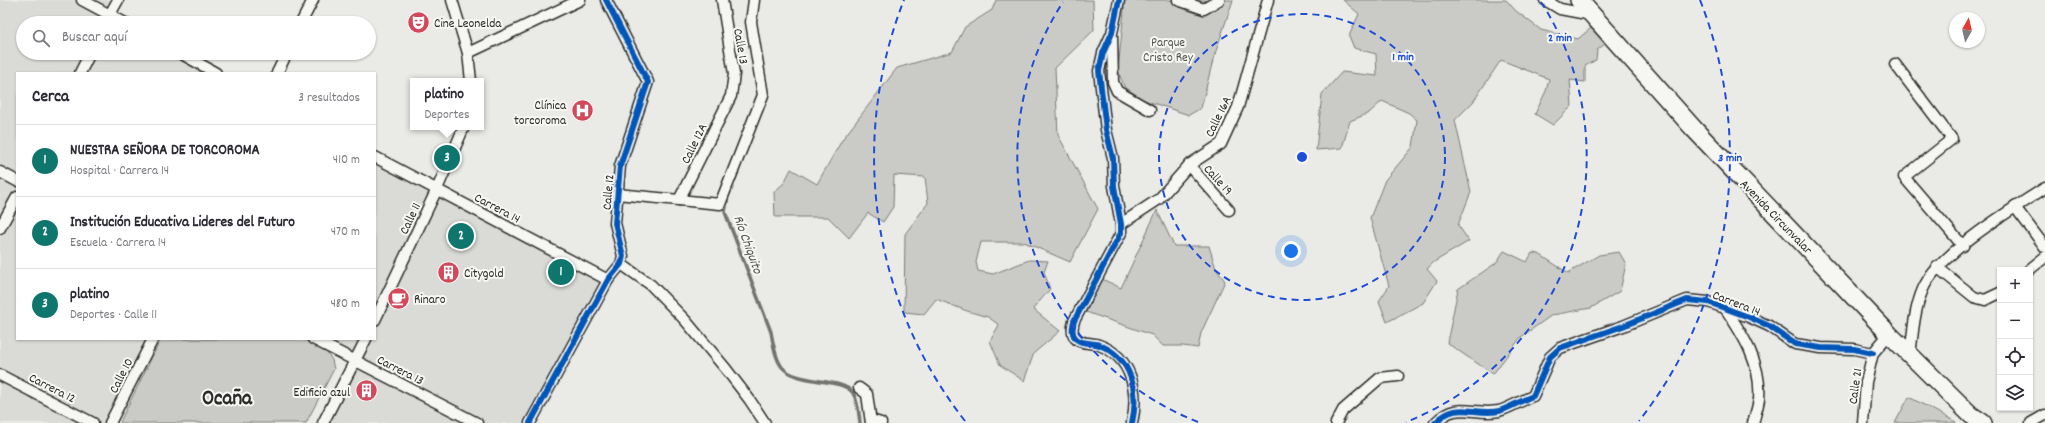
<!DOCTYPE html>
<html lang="es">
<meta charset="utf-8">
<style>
body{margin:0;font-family:Dekko,sans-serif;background:#f7f7f7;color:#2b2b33}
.controls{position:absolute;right:12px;bottom:12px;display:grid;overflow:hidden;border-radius:0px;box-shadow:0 1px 3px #0004}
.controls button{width:36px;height:36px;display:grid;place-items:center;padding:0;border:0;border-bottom:1px solid #e1e1e2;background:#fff;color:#2b2b33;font:20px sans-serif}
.compass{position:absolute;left:1949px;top:12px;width:36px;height:36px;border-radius:50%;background:#fff;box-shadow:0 1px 3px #0004;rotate:8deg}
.you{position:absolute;left:1291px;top:251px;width:14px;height:14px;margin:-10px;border:3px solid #fff;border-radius:50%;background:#1a73e8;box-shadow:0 0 0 6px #1a73e833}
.badge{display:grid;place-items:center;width:26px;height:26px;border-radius:50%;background:#0f766e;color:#fff;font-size:13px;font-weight:700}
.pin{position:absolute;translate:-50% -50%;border:2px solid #fff;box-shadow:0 1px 4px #0006}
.popup{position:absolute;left:410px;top:78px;width:74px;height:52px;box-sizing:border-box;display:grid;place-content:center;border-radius:0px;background:#fff;filter:drop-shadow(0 1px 3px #0005);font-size:13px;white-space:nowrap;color:#7c7c81}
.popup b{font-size:15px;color:#2b2b33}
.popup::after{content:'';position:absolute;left:50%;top:100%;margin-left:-8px;border:8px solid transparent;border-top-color:#fff}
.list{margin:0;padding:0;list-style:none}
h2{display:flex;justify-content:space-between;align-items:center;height:52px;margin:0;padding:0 16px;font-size:17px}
h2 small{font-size:13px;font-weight:400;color:#7c7c81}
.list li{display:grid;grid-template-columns:26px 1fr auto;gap:12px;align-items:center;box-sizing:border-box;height:72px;padding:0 16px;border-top:1px solid #e1e1e2}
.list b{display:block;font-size:15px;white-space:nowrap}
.list p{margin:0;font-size:13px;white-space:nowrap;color:#7c7c81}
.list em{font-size:13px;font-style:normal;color:#7c7c81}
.icon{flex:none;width:22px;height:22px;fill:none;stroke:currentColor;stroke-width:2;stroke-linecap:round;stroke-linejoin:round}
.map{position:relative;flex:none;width:2045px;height:423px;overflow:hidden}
.search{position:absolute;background:#fff;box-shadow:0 1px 3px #0004;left:16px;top:16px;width:360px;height:44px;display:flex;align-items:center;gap:10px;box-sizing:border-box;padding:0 14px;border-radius:22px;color:#7c7c81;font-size:15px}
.panel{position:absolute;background:#fff;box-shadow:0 1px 3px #0004;left:16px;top:72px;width:360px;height:268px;border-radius:0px}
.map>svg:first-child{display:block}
.built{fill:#dadad6}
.green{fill:#cacac7;stroke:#7a7a79}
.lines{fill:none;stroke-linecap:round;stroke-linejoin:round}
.stream{stroke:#727270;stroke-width:3.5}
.minor-casing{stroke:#2b2b2b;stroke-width:13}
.primary-casing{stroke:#2b2b2b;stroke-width:20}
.minor{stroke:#f6f6f2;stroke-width:10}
.primary{stroke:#f6f6f2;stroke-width:17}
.cycleway-casing{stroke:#f6f6f2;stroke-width:8}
.cycleway{stroke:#0057b8;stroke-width:6}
.ring{fill:none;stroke:#1d4ed8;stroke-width:2;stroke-dasharray:7 5}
.labels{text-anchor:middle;stroke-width:4;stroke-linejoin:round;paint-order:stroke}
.poi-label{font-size:13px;fill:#2b2b2b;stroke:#f6f6f2;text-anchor:start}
.park-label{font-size:13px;fill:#535352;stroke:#f6f6f2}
.street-label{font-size:13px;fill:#2b2b2b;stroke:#f6f6f2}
.water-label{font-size:14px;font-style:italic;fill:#545453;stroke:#f6f6f2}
.town-label{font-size:21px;font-weight:bold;fill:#2b2b2b;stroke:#f6f6f2}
.centre{fill:#1d4ed8;stroke:#f6f6f2;stroke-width:2}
.ring-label{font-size:12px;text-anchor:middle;font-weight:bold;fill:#1d4ed8;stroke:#f6f6f2;stroke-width:4;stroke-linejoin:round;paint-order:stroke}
</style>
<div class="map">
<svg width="2045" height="423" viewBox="0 0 2045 423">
<rect width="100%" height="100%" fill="#eaeae6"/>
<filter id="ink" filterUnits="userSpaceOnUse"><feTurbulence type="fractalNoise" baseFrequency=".025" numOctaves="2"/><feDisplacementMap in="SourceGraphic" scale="8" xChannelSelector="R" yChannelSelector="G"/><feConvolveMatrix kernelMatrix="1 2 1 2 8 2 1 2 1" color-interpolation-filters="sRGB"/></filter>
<g filter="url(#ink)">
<g class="built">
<path d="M0 0H114L117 23H23V53H175L214 73H17V339H157L115 423H0Z"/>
<path d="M375 159 609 282 536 423H319L354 358 315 339H375Z"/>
</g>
<g class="green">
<path d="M996 0H1093L1094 30 1055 68 1058 135 1098 209 1070 262 1024 242H981L976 262 978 271 993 274 1029 260 1048 261 1044 272 1050 289 1033 309 1060 331 1034 353 1024 381 1000 365 990 341 999 325 988 317 967 311 936 299 924 314 904 312 905 234 928 203 925 177 894 175 893 207 883 222 868 213 849 238 828 217H775L774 192 784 183 791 169 817 184 842 140 897 68 952 52 965 27 992 10Z"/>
<path d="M1125 0H1233L1213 60 1201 108 1189 115 1141 99 1124 86 1118 71Z"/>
<path d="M1343 0H1506L1516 11 1541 30 1578 39 1591 28 1605 44 1597 50 1596 60 1585 66V82L1570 80 1572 106 1553 125 1535 114 1546 91 1549 79 1501 60 1473 102 1455 120 1471 192 1458 225 1469 241 1434 262 1427 269 1437 281 1423 303 1387 322 1379 301 1389 286 1370 218 1385 180 1413 147 1417 120 1409 113 1382 101 1369 113 1350 121 1342 148 1316 150 1322 94 1342 72 1377 76 1376 54 1354 48 1349 36 1359 14Z"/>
<path d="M1157 210 1174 246H1209L1216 269 1225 281 1201 333 1198 348 1183 346H1163L1152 335 1086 312 1102 279 1121 288Z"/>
<path d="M1504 251 1527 262 1532 253 1539 254 1568 273 1599 255 1619 252 1626 264 1620 291 1591 308 1552 315 1521 337 1493 374 1447 343 1458 289 1496 263Z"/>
<path d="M161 339H303L325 350 332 360 334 369 306 423H122L120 422Z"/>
<path d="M1909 397 1956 422 1955 423H1895Z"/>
</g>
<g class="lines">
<path class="stream" d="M727 201 725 212 771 332C773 343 775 358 782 367 797 385 842 377 853 393 858 401 859 413 860 423"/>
<defs>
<g id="minor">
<path d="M82 0 125 23"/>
<path d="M452 0 468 53 471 81"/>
<path d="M1119 0 1112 33 1103 53 1099 71 1106 130 1113 158 1114 186 1121 224V233L1074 321C1073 326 1071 331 1074 336 1079 345 1091 342 1099 345 1132 357 1139 392 1132 423"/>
<path d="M1178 0 1204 9 1219 0"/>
<path d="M1545 0 1560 9 1592 15"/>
<path d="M105 23 118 0"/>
<path d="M301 23 313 0"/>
<path d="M1112 37 1113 82 1117 91 1150 110"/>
<path d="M180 53 216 73"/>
<path d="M468 53 580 0"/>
<path d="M1895 64 1952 139 1904 177 1963 246"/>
<path d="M80 73 90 53"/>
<path d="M277 73 287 53"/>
<path d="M375 157 608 280"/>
<path d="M1189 165 1229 210"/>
<path d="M0 172 17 181"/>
<path d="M617 194 720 204 763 95 751 22 754 0"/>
<path d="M679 200 731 96 734 74 722 0"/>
<path d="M2015 207 2045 247"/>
<path d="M1121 224 1159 199 1189 165 1221 144 1238 107 1268 0"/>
<path d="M0 228 17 197"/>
<path d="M621 264 651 285 685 320 726 369 749 399 765 423"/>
<path d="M1937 267 1974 297 1985 300 2000 293"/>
<path d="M2029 270 2045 257"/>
<path d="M1725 308C1743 335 1762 364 1759 399 1758 407 1755 415 1753 423"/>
<path d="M375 320 437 189 464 127"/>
<path d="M313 339 477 423"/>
<path d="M1910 355C1913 333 1914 310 1923 289 1938 254 2012 209 2045 188"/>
<path d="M0 375 93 423"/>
<path d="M859 388 867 394 871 423"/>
<path d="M871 420 881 423"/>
<path d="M110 423 153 339"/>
<path d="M323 423 366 339"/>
<path d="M530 423 608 280 621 264 623 256 615 223 620 166 648 82 606 0"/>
<path d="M1336 423 1343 410 1380 378 1398 376"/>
<path d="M1435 423C1457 400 1473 416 1499 411 1510 408 1522 400 1533 396L1550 357 1560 348 1623 326 1687 300 1708 302 1749 317 1769 326 1795 344 1821 348 1854 349 1873 353"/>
<path d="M1863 423 1866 382 1873 353 1889 334"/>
<path d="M2031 423 2045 415"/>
</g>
<path id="primary" d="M1579 0 1694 129 1889 334 1971 415 1983 423"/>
</defs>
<use href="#minor" class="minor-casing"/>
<use href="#primary" class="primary-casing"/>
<use href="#minor" class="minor"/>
<use href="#primary" class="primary"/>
<defs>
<g id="cycleway">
<path d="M1119 0 1112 33 1103 53 1099 71 1106 130 1113 158 1114 186 1121 224V233L1074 321C1073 326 1071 331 1074 336 1079 345 1091 342 1099 345 1132 357 1139 392 1132 423"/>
<path d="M530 423 608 280 621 264 623 256 615 223 620 166 648 82 606 0"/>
<path d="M1435 423C1457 400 1473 416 1499 411 1510 408 1522 400 1533 396L1550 357 1560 348 1623 326 1687 300 1708 302 1749 317 1769 326 1795 344 1821 348 1854 349 1873 353"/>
</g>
</defs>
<use href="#cycleway" class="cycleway-casing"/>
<use href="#cycleway" class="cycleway"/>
</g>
</g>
<g class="ring">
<circle cx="1302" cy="157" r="143"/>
<path d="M1198 422A285 285 0 0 1 1063 2M1541 2A285 285 0 0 1 1406 422"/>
<path d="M965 421A428 428 0 0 1 904 0M1700 0A428 428 0 0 1 1639 421"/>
</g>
<defs>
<symbol id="theatre-disc" viewBox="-11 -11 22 22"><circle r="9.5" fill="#d1495b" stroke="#f6f6f2"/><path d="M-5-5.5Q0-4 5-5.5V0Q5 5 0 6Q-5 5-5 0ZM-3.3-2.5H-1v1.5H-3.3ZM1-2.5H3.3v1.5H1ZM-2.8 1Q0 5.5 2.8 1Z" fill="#fff"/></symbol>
<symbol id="hospital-disc" viewBox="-11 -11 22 22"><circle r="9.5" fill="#d1495b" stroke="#f6f6f2"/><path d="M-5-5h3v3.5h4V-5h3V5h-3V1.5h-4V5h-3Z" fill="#fff"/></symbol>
<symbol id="building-disc" viewBox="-11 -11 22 22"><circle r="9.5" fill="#d1495b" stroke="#f6f6f2"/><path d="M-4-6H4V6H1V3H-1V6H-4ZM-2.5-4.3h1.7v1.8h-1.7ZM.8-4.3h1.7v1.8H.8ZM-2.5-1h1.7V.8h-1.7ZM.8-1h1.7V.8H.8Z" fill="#fff"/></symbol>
<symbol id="cafe-disc" viewBox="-11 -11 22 22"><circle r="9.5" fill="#d1495b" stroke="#f6f6f2"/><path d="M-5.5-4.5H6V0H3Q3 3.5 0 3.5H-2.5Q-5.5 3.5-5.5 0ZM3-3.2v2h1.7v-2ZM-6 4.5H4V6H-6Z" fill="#fff"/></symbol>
</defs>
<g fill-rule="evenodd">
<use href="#theatre-disc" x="406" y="10" width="25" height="25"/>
<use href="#hospital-disc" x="570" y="98" width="25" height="25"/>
<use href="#building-disc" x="436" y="260" width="25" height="25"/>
<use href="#cafe-disc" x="386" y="286" width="25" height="25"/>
<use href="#building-disc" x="354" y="378" width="25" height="25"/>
</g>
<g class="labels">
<g class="poi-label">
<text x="434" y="27">Cine Leonelda</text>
<text x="566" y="109" text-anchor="end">Clínica<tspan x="566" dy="15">torcoroma</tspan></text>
<text x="464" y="277">Citygold</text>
<text x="414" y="303">Rinaro</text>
<text x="350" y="396" text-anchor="end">Edificio azul</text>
</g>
<g class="park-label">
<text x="1168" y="46">Parque<tspan x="1168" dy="15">Cristo Rey</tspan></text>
</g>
<g class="street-label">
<text transform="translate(742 46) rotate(80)" y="5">Calle 13</text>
<text transform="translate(1217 116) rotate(-64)" y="5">Calle 16A</text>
<text transform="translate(693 143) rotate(-64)" y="5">Calle 12A</text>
<text transform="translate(1219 179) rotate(48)" y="5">Calle 19</text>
<text transform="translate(607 192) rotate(-85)" y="5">Calle 12</text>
<text transform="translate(498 207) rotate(28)" y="5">Carrera 14</text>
<text transform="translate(1777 216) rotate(46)" y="5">Avenida Circunvalar</text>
<text transform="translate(409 218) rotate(-65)" y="5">Calle 11</text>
<text transform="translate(1737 302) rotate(21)" y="5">Carrera 14</text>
<text transform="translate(401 369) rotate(27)" y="5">Carrera 13</text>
<text transform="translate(120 375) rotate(-63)" y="5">Calle 10</text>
<text transform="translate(1854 386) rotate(-82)" y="5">Calle 21</text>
<text transform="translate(53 387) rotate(27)" y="5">Carrera 12</text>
</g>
<g class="water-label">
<text transform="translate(749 244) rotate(70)" y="5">Río Chiquito</text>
</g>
<g class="town-label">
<text x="227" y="404">Ocaña</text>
</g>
</g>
<circle cx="1302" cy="157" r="6" class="centre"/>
<g class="ring-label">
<text x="1560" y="41">2 min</text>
<text x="1403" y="60">1 min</text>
<text x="1730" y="161">3 min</text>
</g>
</svg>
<div class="controls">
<button>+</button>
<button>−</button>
<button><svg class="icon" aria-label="locate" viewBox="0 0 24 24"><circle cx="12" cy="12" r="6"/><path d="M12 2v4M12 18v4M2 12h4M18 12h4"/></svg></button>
<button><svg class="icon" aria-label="layers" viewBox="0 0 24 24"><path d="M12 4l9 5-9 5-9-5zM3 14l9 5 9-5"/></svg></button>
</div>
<svg class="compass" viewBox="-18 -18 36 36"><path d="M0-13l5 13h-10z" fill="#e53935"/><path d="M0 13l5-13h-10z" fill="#7c7c81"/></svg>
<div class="you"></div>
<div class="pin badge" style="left:561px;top:272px">1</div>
<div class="pin badge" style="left:461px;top:236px">2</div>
<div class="pin badge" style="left:447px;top:158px">3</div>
<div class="popup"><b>platino</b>Deportes</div>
<div class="search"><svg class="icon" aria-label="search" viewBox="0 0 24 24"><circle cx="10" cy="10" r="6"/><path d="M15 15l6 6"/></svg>Buscar aquí</div>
<section class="panel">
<h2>Cerca<small>3 resultados</small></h2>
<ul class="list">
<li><span class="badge">1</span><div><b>NUESTRA SEÑORA DE TORCOROMA</b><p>Hospital · Carrera 14</p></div><em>410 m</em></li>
<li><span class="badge">2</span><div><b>Institución Educativa Lideres del Futuro</b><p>Escuela · Carrera 14</p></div><em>470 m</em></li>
<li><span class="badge">3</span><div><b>platino</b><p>Deportes · Calle 11</p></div><em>480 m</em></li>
</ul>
</section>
</div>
